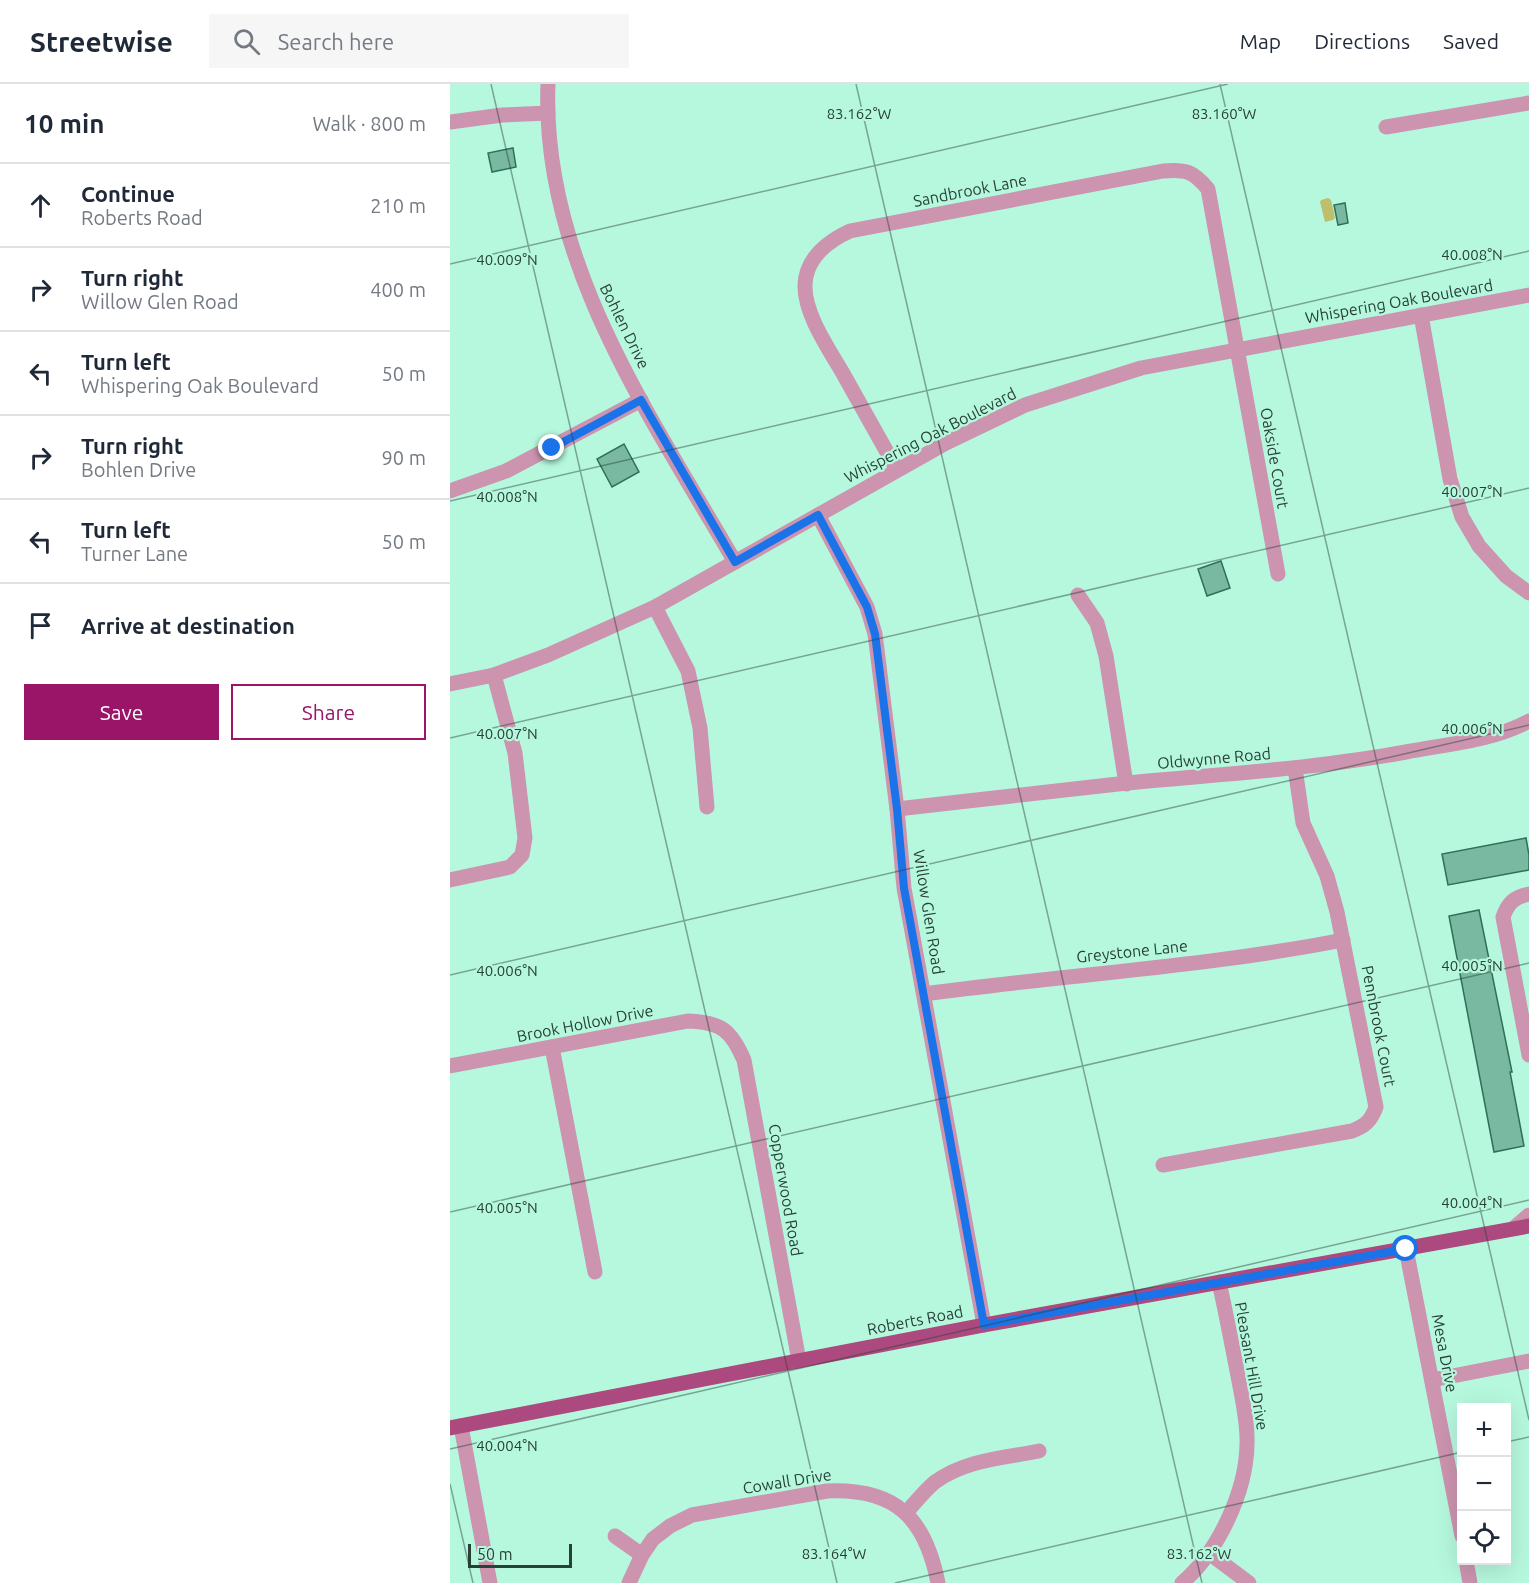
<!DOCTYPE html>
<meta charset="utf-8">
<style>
body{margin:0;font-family:Ubuntu,sans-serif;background:#f6f6f7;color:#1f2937}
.controls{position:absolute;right:18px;bottom:18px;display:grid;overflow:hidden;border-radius:0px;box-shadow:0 6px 24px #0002}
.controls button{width:54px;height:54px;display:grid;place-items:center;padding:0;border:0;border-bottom:2px solid #e0e1e3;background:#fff;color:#1f2937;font:30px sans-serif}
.scale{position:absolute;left:18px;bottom:15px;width:104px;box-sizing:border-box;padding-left:6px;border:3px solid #274137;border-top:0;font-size:16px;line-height:21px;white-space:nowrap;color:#274137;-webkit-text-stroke:4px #b6f8de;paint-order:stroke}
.stop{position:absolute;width:18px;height:18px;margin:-14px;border:4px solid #1a73e8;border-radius:50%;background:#fff}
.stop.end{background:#1a73e8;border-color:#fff;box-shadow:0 2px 6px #0008}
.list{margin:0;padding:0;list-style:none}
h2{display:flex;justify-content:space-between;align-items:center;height:78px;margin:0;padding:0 24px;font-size:26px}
h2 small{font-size:20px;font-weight:400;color:#747a83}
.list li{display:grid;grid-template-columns:39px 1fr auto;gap:18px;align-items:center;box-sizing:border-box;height:84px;padding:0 24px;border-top:2px solid #e0e1e3}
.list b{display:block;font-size:22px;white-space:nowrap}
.list p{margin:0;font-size:20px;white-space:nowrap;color:#747a83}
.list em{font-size:20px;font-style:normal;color:#747a83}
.actions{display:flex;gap:12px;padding:18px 24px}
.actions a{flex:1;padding:14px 0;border:2px solid #9a1468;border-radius:0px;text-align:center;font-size:21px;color:#9a1468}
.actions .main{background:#9a1468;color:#fff}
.icon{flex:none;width:33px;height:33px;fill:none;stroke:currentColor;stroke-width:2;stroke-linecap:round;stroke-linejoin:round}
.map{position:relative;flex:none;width:1079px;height:1499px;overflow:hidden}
header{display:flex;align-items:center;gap:36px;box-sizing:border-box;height:84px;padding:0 30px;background:#fff;border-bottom:2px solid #e0e1e3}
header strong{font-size:28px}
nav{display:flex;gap:33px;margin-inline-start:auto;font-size:21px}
.search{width:420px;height:54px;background:#f6f6f7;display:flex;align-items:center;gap:15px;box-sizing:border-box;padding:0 21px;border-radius:0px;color:#747a83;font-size:22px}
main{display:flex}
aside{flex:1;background:#fff}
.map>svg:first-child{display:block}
.water{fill:#bebf6d}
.building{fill:#79b8a1;stroke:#306f5a;stroke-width:1.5}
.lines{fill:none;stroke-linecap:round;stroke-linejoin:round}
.minor{stroke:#cc94af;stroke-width:15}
.major{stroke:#ac4a7f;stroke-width:15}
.route{stroke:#1a73e8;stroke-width:8}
.ticks{fill:none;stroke:#274137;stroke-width:1.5;stroke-opacity:0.45}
.labels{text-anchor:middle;stroke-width:4.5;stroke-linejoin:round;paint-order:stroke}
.street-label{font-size:16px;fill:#274137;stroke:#b6f8de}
.ticks-label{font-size:15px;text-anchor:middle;fill:#274137;stroke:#b6f8de;stroke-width:4.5;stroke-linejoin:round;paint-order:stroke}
</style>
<header>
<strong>Streetwise</strong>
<div class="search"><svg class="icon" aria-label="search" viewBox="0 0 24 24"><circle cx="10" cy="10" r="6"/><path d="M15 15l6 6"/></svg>Search here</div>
<nav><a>Map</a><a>Directions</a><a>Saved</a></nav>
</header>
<main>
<aside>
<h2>10 min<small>Walk · 800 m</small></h2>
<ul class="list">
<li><svg class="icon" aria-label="ahead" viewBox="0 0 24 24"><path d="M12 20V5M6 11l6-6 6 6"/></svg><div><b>Continue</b><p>Roberts Road</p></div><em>210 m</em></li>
<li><svg class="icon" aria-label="right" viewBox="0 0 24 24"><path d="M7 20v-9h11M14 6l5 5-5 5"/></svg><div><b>Turn right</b><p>Willow Glen Road</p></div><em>400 m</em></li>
<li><svg class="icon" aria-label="left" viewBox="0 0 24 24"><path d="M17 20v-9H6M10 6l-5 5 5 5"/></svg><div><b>Turn left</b><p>Whispering Oak Boulevard</p></div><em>50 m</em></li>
<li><svg class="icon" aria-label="right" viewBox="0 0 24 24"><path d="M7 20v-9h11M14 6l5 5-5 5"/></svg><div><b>Turn right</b><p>Bohlen Drive</p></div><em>90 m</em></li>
<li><svg class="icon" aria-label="left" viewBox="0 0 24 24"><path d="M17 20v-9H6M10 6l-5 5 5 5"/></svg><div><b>Turn left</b><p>Turner Lane</p></div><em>50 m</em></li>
<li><svg class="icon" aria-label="arrive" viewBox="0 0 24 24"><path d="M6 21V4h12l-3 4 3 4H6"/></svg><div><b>Arrive at destination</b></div></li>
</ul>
<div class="actions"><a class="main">Save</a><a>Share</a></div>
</aside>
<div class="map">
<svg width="1079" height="1499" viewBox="0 0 1079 1499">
<rect width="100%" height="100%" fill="#b6f8de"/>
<path class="water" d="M878 114 881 116 885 134 883 136 875 138 870 118 871 116Z"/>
<g class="building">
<path d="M63 64 66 83 42 88 38 69Z"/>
<path d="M895 119 898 139 888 141 884 121Z"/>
<path d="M174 360 189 388 162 403 147 375Z"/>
<path d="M771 477 780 504 757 512 748 485Z"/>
<path d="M1076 754 1079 771V786L998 801 992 770Z"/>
<path d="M1029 826 1062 988H1060L1074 1062 1044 1068 999 832Z"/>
</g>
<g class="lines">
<g class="minor">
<path d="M98 0C91 177 200 331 285 478"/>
<path d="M0 38 52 31 98 29"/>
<path d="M936 43 1079 19"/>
<path d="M971 231 1000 395 1012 433 1029 462 1056 492 1079 509"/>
<path d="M447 386C430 355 412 324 395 293 381 268 354 231 355 201 356 174 378 157 400 147L713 87C736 85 743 87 758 105L828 490"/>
<path d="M0 407 56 387 191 316"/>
<path d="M368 431 417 523 425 550 447 725 454 804 534 1241"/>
<path d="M628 511 647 539 656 572 676 700"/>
<path d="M205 523 238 587 250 644 257 723"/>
<path d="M0 600 44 591 98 571 205 523 496 359 575 321 691 284 1079 211"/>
<path d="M447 725C524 717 600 707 677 699 770 690 864 685 956 668 997 660 1042 657 1079 637"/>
<path d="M0 796 60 783 72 771 75 754 65 669 44 591"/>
<path d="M1079 810C1064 813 1058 819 1053 833L1079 971"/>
<path d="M474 910C613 891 755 883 893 856"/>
<path d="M102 963 145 1188"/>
<path d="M0 982 238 937C271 938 281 946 294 976L349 1277"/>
<path d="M713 1081 902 1047C915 1042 921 1037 926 1023L887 828 877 792 853 739 845 684"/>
<path d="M1064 1144 1079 1131"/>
<path d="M956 1165 1012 1452"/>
<path d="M982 1296 1079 1277"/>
<path d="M11 1342 40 1499"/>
<path d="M456 1429C465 1419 474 1407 485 1398 515 1376 553 1374 589 1367"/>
<path d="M165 1452 192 1471"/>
<path d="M759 1469 799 1499"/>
<path d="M1016 1476 1020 1499"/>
<path d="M179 1499 192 1471 203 1455 220 1442 242 1431 377 1407C445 1404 475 1433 488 1499"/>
<path d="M732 1499C768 1468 796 1408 797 1361 798 1338 792 1314 788 1292 782 1261 776 1229 769 1198"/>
</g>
<path class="major" d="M0 1344 534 1241 1079 1142"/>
</g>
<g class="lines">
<path class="route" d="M102 364 191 316 285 478 368 431 417 523 425 550 447 725 454 804 534 1241 956 1165"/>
</g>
<path class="ticks" d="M41 0 387 1499M406 0 752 1499M770 0 1079 1336M0 180 778 0M0 417 1079 167M0 654 1079 404M0 891 1079 641M0 1128 1079 879M1056 1358 1079 1353M0 1365 1079 1116M0 1400 23 1499M445 1499 1012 1368"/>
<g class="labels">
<g class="street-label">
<text transform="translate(520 106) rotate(-11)" y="6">Sandbrook Lane</text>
<text transform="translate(949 217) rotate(-10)" y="6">Whispering Oak Boulevard</text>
<text transform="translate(175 242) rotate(64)" y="6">Bohlen Drive</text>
<text transform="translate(480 351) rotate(-27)" y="6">Whispering Oak Boulevard</text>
<text transform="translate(825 374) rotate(80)" y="6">Oakside Court</text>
<text transform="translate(764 674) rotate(-5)" y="6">Oldwynne Road</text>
<text transform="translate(479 828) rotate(81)" y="6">Willow Glen Road</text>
<text transform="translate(682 867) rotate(-6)" y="6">Greystone Lane</text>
<text transform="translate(135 939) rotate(-11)" y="6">Brook Hollow Drive</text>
<text transform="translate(929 942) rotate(79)" y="6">Pennbrook Court</text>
<text transform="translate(336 1106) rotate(80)" y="6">Copperwood Road</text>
<text transform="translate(465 1236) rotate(-11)" y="6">Roberts Road</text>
<text transform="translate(995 1269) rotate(79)" y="6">Mesa Drive</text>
<text transform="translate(802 1282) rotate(80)" y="6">Pleasant Hill Drive</text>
<text transform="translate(337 1397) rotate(-9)" y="6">Cowall Drive</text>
</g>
</g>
<g class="ticks-label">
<text x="409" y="35">83.162°W</text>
<text x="774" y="35">83.160°W</text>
<text x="1022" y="176">40.008°N</text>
<text x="57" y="181">40.009°N</text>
<text x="1022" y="413">40.007°N</text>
<text x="57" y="418">40.008°N</text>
<text x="1022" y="650">40.006°N</text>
<text x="57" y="655">40.007°N</text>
<text x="1022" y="887">40.005°N</text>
<text x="57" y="892">40.006°N</text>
<text x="1022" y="1124">40.004°N</text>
<text x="57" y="1129">40.005°N</text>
<text x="57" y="1367">40.004°N</text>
<text x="384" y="1475">83.164°W</text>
<text x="749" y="1475">83.162°W</text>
</g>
</svg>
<div class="controls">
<button>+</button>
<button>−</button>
<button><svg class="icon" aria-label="locate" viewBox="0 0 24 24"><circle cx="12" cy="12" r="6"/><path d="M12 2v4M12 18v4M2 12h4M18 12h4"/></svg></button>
</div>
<div class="scale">50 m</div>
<div class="stop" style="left:956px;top:1165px"></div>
<div class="stop end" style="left:102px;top:364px"></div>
</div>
</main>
